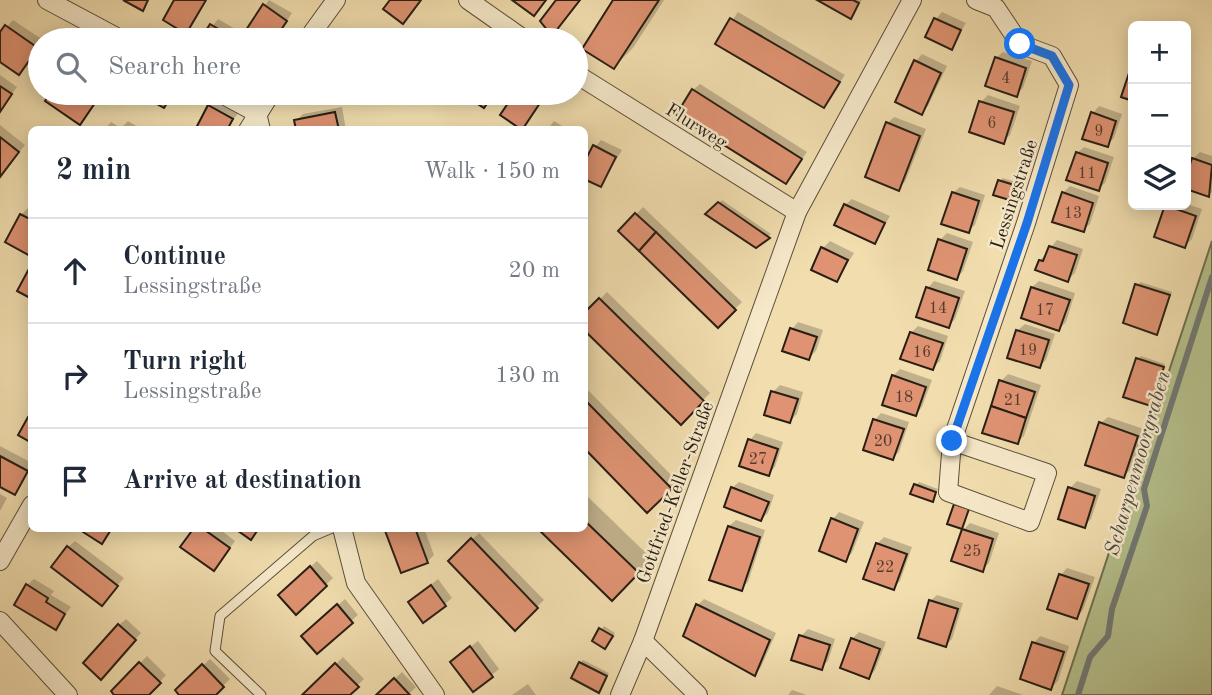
<!DOCTYPE html>
<meta charset="utf-8">
<style>
body{margin:0;font-family:"Old Standard TT",serif;background:#f2f2f3;color:#1f2937}
.controls{position:absolute;right:21px;top:21px;display:grid;overflow:hidden;border-radius:10px;box-shadow:0 4px 18px #0003}
.controls button{width:63px;height:63px;display:grid;place-items:center;padding:0;border:0;border-bottom:2px solid #e0e1e3;background:#fff;color:#1f2937;font:35px sans-serif}
.stop{position:absolute;width:21px;height:21px;margin:-16px;border:5px solid #1a73e8;border-radius:50%;background:#fff}
.stop.end{background:#1a73e8;border-color:#fff;box-shadow:0 2px 7px #0008}
.list{margin:0;padding:0;list-style:none}
h2{display:flex;justify-content:space-between;align-items:center;height:91px;margin:0;padding:0 28px;font-size:30px}
h2 small{font-size:23px;font-weight:400;color:#747a83}
.list li{display:grid;grid-template-columns:46px 1fr auto;gap:21px;align-items:center;box-sizing:border-box;height:105px;padding:0 28px;border-top:2px solid #e0e1e3}
.list b{display:block;font-size:26px;white-space:nowrap}
.list p{margin:0;font-size:23px;white-space:nowrap;color:#747a83}
.list em{font-size:23px;font-style:normal;color:#747a83}
.icon{flex:none;width:38px;height:38px;fill:none;stroke:currentColor;stroke-width:2;stroke-linecap:round;stroke-linejoin:round}
.map{position:relative;flex:none;width:1212px;height:695px;overflow:hidden}
.search{position:absolute;background:#fff;box-shadow:0 4px 18px #0003;left:28px;top:28px;width:560px;height:77px;display:flex;align-items:center;gap:18px;box-sizing:border-box;padding:0 24px;border-radius:38px;color:#747a83;font-size:26px}
.panel{position:absolute;background:#fff;box-shadow:0 4px 18px #0003;left:28px;top:126px;width:560px;height:406px;border-radius:10px}
.map>svg:first-child{display:block}
.green{fill:#b6c28e;stroke:#6f7051;stroke-width:2}
.shadow{fill:#0003}
.lines{fill:none;stroke-linecap:round;stroke-linejoin:round}
.stream{stroke:#717a76;stroke-width:6}
.building{fill:#df9372;stroke:#281e14;stroke-width:2}
.service-casing{stroke:#5a4e3a;stroke-width:11}
.minor-casing{stroke:#5a4e3a;stroke-width:20}
.service{stroke:#f6e9ca;stroke-width:9}
.minor{stroke:#f6e9ca;stroke-width:18}
.route{stroke:#1a73e8;stroke-width:9}
.labels{text-anchor:middle;stroke-width:5;stroke-linejoin:round;paint-order:stroke}
.number-label{font-size:16px;fill:#563b2c}
.street-label{font-size:19px;fill:#281e14;stroke:#f6e9ca}
.water-label{font-size:21px;font-style:italic;fill:#4c4c45;stroke:#f6e9ca}
</style>
<div class="map">
<svg width="1212" height="695" viewBox="0 0 1212 695">
<rect width="100%" height="100%" fill="#f1ddae"/>
<filter id="stains"><feTurbulence type="fractalNoise" baseFrequency=".00286" numOctaves="4"/><feColorMatrix values="0 0 0 0 .2 0 0 0 0 .09 0 0 0 0 .02 0 0 0 .5 -.17"/></filter>
<radialGradient id="worn" r=".72"><stop offset=".6" stop-color="#630" stop-opacity="0"/><stop offset="1" stop-color="#630" stop-opacity=".3"/></radialGradient>
<path class="green" d="M1212 241V695H1062Z"/>
<g class="shadow">
<path d="M176 0H207L186 32Z"/>
<path d="M269 0 292 13 274 40H265L248 29Z"/>
<path d="M615 0H664L633 48 614 67Z"/>
<path d="M821 0H862L850 16Z"/>
<path d="M738 12 845 75 824 106 717 43Z"/>
<path d="M942 12 966 23 951 48 936 19Z"/>
<path d="M218 19 237 30 231 40H202Z"/>
<path d="M13 20 43 40 19 73 0 60V35Z"/>
<path d="M355 34 364 40H349Z"/>
<path d="M1003 52 1032 61 1023 88 1016 95 996 58Z"/>
<path d="M922 54 947 66 928 106 921 113 916 61Z"/>
<path d="M0 75 17 87 0 110Z"/>
<path d="M700 84 807 152 786 182 693 90Z"/>
<path d="M52 93H103L80 123 47 100Z"/>
<path d="M517 93H547L522 127 503 115Z"/>
<path d="M988 95 1020 106 1010 135 1003 142 981 102Z"/>
<path d="M216 100 239 112 226 129 210 106Z"/>
<path d="M1099 106 1122 114 1114 138 1107 145 1093 113Z"/>
<path d="M342 107 346 130H298L296 121 303 114Z"/>
<path d="M894 117 926 129 905 182 898 188 888 123Z"/>
<path d="M128 121 143 130H104L111 122 121 128Z"/>
<path d="M554 121 569 130H547Z"/>
<path d="M0 125 25 145 0 175Z"/>
<path d="M601 140 622 150 601 185 595 147Z"/>
<path d="M1084 147 1114 157 1105 183 1098 189 1077 153Z"/>
<path d="M1200 152 1212 156V192L1209 195 1186 187 1193 159Z"/>
<path d="M1003 178 1022 184 1015 200 1000 181Z"/>
<path d="M1070 186 1099 196 1090 224 1083 230 1063 193Z"/>
<path d="M960 187 985 195 975 225 968 231 953 193Z"/>
<path d="M852 199 890 216 875 242 845 205Z"/>
<path d="M722 200 771 234 756 246 708 214Z"/>
<path d="M1186 204 1202 209 1192 239 1185 246 1166 206Z"/>
<path d="M643 207 742 302 718 326 620 231Z"/>
<path d="M28 208 32 210V255L21 215Z"/>
<path d="M947 233 973 242 963 271 957 278 940 240Z"/>
<path d="M1057 240 1083 249 1075 273 1068 280 1040 261Z"/>
<path d="M830 241 854 253 837 280 823 248Z"/>
<path d="M934 281 965 291 955 319 949 326 928 288Z"/>
<path d="M1039 281 1075 293 1066 322 1059 329 1032 287Z"/>
<path d="M1140 282 1172 292 1157 333 1125 322Z"/>
<path d="M607 292 710 393 681 423 584 315Z"/>
<path d="M798 322 823 330 816 351 809 358 792 329Z"/>
<path d="M1025 324 1055 334 1046 360 1039 367 1009 357 1018 330Z"/>
<path d="M918 326 948 336 940 361 933 368 911 333Z"/>
<path d="M1141 356 1165 364 1150 404 1138 359Z"/>
<path d="M900 369 932 380 922 407 916 414 893 376Z"/>
<path d="M1008 374 1041 385 1024 436 1017 442 1001 381Z"/>
<path d="M780 385 803 392 797 414 790 421 773 392Z"/>
<path d="M584 386 677 481 647 510 584 446Z"/>
<path d="M881 413 909 422 899 452 893 458 875 420Z"/>
<path d="M1108 417 1144 429 1131 469 1124 476 1101 423Z"/>
<path d="M756 433 783 442 775 467 768 474 750 440Z"/>
<path d="M0 446 32 463 21 486 14 493 0 485Z"/>
<path d="M1077 481 1101 489 1091 519 1084 526 1070 488Z"/>
<path d="M739 482 774 495 768 513 761 519 732 488Z"/>
<path d="M919 482 938 489 932 500 916 485Z"/>
<path d="M584 493 651 558 612 599 584 528Z"/>
<path d="M0 494 7 498 0 511Z"/>
<path d="M839 512 864 522 852 553 845 560 833 519Z"/>
<path d="M736 520 765 530 748 582 741 589 729 526Z"/>
<path d="M970 523 999 533 989 563 982 570 963 530Z"/>
<path d="M196 528H218L235 541 220 562Z"/>
<path d="M386 528H424L434 555 427 562Z"/>
<path d="M479 533 544 600 515 628 450 561Z"/>
<path d="M884 537 912 547 900 581 893 588 877 544Z"/>
<path d="M75 541 124 578 102 604 68 547Z"/>
<path d="M317 561 333 578 296 613 287 588Z"/>
<path d="M1067 568 1095 577 1083 610 1077 617 1061 575Z"/>
<path d="M34 579 54 591 51 595 71 607 55 628 27 585Z"/>
<path d="M438 579 452 598 424 621 410 602Z"/>
<path d="M937 595 963 603 952 639 946 645 930 601Z"/>
<path d="M345 599 358 615 317 651 310 629Z"/>
<path d="M704 599 776 633 761 667 755 674 698 605Z"/>
<path d="M126 619 141 633 108 671 119 625Z"/>
<path d="M604 626 615 633 608 644 594 640Z"/>
<path d="M808 629 835 639 828 661 821 668 801 636Z"/>
<path d="M859 632 886 642 875 670 869 677 852 639Z"/>
<path d="M1040 636 1069 646 1058 681 1051 688 1034 643Z"/>
<path d="M478 641 499 669 473 690 459 656Z"/>
<path d="M147 656 166 675 148 695H117L113 691Z"/>
<path d="M343 657 364 679 348 695H304Z"/>
<path d="M210 659 230 679 213 695H182L177 690Z"/>
<path d="M583 660 609 673 601 688 580 663Z"/>
<path d="M402 672 416 687 408 695H378Z"/>
<path d="M528 684 536 695H512Z"/>
<path d="M997 686 1023 695H989Z"/>
<path d="M792 690 807 695H788Z"/>
</g>
<g class="lines">
<path class="stream" d="M1078 695 1090 657 1108 636 1112 609 1147 506 1144 489 1212 277"/>
</g>
<g class="building">
<path d="M123 0H148L143 11Z"/>
<path d="M174 0H206L186 34 163 20Z"/>
<path d="M390 0H421L403 24 383 9Z"/>
<path d="M512 0H546L534 16Z"/>
<path d="M556 0H580L552 36 540 21Z"/>
<path d="M613 0H659L614 69 582 49Z"/>
<path d="M817 0H853L859 3 851 19Z"/>
<path d="M263 4 287 21 274 40H261L246 30Z"/>
<path d="M730 18 840 82 824 108 715 44Z"/>
<path d="M934 18 961 30 952 50 925 37Z"/>
<path d="M210 24 232 37 230 40H200Z"/>
<path d="M5 25 38 48 19 75 0 62V32Z"/>
<path d="M995 57 1026 68 1017 97 985 86Z"/>
<path d="M914 60 941 73 922 115 895 102Z"/>
<path d="M1133 61V101L1121 97Z"/>
<path d="M0 86 12 94 0 112Z"/>
<path d="M692 89 802 159 786 184 676 115Z"/>
<path d="M50 93H68L73 97 76 93H87L97 100 80 125 45 101Z"/>
<path d="M137 93H173L164 108Z"/>
<path d="M461 93H494L484 108Z"/>
<path d="M515 93H531L542 100 522 130 500 115Z"/>
<path d="M979 101 1014 112 1004 144 969 132Z"/>
<path d="M208 105 233 119 227 130H195Z"/>
<path d="M335 112 339 130H296L294 120Z"/>
<path d="M1091 112 1116 121 1108 147 1082 139Z"/>
<path d="M886 122 920 136 899 191 865 177Z"/>
<path d="M0 137 19 152 0 177Z"/>
<path d="M593 145 616 157 601 187 584 179V163Z"/>
<path d="M1076 152 1108 163 1099 191 1066 180Z"/>
<path d="M1192 158 1212 165 1209 197 1186 189V177Z"/>
<path d="M998 180 1021 187 1016 202 993 195Z"/>
<path d="M952 192 979 201 969 233 941 224Z"/>
<path d="M1062 192 1093 203 1084 232 1052 222Z"/>
<path d="M718 202 770 238 756 248 705 214Z"/>
<path d="M844 204 885 223 875 244 834 225Z"/>
<path d="M1165 205 1196 216 1185 248 1154 237Z"/>
<path d="M635 213 656 232 639 251 618 231Z"/>
<path d="M20 214 32 220V257L5 242Z"/>
<path d="M656 232 736 310 718 328 639 251Z"/>
<path d="M938 239 967 249 957 280 928 270Z"/>
<path d="M1049 246 1077 255 1068 282 1035 270 1039 260 1043 261Z"/>
<path d="M821 247 848 260 837 282 811 270Z"/>
<path d="M31 265H32V299L17 291Z"/>
<path d="M1135 284 1170 295 1157 335 1123 323Z"/>
<path d="M926 287 959 298 949 328 916 317Z"/>
<path d="M1031 287 1070 300 1059 331 1021 318Z"/>
<path d="M599 298 704 401 681 425 584 330V313Z"/>
<path d="M790 328 817 337 809 360 782 351Z"/>
<path d="M1016 330 1049 340 1040 368 1007 358Z"/>
<path d="M910 332 943 343 933 370 900 359Z"/>
<path d="M1136 358 1164 367 1151 406 1123 397Z"/>
<path d="M892 375 926 387 916 416 882 405Z"/>
<path d="M999 380 1035 392 1026 418 991 406Z"/>
<path d="M771 391 798 399 790 423 764 415Z"/>
<path d="M584 399 672 489 647 513 584 448Z"/>
<path d="M991 406 1026 418 1018 444 982 433Z"/>
<path d="M28 417 32 419V443L18 435Z"/>
<path d="M873 419 904 429 893 460 863 450Z"/>
<path d="M1099 422 1138 436 1124 478 1085 465Z"/>
<path d="M748 439 778 449 769 476 739 466Z"/>
<path d="M0 456 28 471 15 495 0 487Z"/>
<path d="M914 484 936 492 933 502 910 494Z"/>
<path d="M731 487 769 502 761 521 724 507Z"/>
<path d="M1068 487 1095 496 1085 528 1058 519Z"/>
<path d="M954 504 969 509 962 529 947 524Z"/>
<path d="M831 518 858 529 846 562 819 551Z"/>
<path d="M584 520 639 573 612 601 537 528H584Z"/>
<path d="M728 526 760 537 742 591 709 580Z"/>
<path d="M85 528H112L102 544 83 532Z"/>
<path d="M194 528H202L230 548 214 571 180 547Z"/>
<path d="M234 528H259L251 540Z"/>
<path d="M384 528H415L428 563 401 573Z"/>
<path d="M962 529 993 539 983 572 951 561Z"/>
<path d="M471 538 538 608 515 631 448 561Z"/>
<path d="M876 543 907 554 894 590 863 579Z"/>
<path d="M67 546 118 586 102 606 51 567Z"/>
<path d="M310 566 327 586 296 615 278 595Z"/>
<path d="M1059 574 1089 584 1077 619 1047 609Z"/>
<path d="M26 584 48 598 46 602 65 614 56 630 14 605Z"/>
<path d="M431 585 446 606 423 623 408 602Z"/>
<path d="M929 600 958 609 946 647 918 638Z"/>
<path d="M337 604 353 623 317 654 301 636Z"/>
<path d="M696 604 770 640 755 676 683 636Z"/>
<path d="M118 624 136 640 101 680 83 663Z"/>
<path d="M599 628 613 636 605 649 592 641Z"/>
<path d="M799 635 830 645 822 670 791 660Z"/>
<path d="M851 638 880 649 869 679 840 668Z"/>
<path d="M1032 642 1064 652 1051 690 1020 679Z"/>
<path d="M470 646 493 677 473 692 450 662Z"/>
<path d="M139 662 161 683 149 695H114L111 691Z"/>
<path d="M579 662 607 676 599 693 571 678Z"/>
<path d="M335 663 359 687 350 695H302Z"/>
<path d="M202 664 224 687 216 695H179L175 690Z"/>
<path d="M394 678 410 695H376Z"/>
</g>
<g class="lines">
<defs>
<path id="service" d="M261 695 215 651 220 616 313 536 332 528"/>
<g id="minor">
<path d="M47 0 122 40"/>
<path d="M468 0 525 40"/>
<path d="M307 40 336 0"/>
<path d="M576 74 797 212"/>
<path d="M220 93 257 113 261 130"/>
<path d="M248 130 271 93"/>
<path d="M952 441 1047 473 1030 522 948 492 952 441 1026 223 1069 85 1052 56 1020 44 996 8 976 0"/>
<path d="M342 528 356 583 435 695"/>
<path d="M0 561 32 505"/>
<path d="M0 621 68 695"/>
<path d="M643 641 698 695"/>
<path d="M620 695 643 641 797 212 912 0"/>
</g>
</defs>
<use href="#service" class="service-casing"/>
<use href="#minor" class="minor-casing"/>
<use href="#service" class="service"/>
<use href="#minor" class="minor"/>
</g>
<g class="lines">
<path class="route" d="M952 441 1027 223 1069 85 1052 56 1020 44"/>
</g>
<g class="labels">
<g class="number-label">
<text x="1006" y="83">4</text>
<text x="992" y="128">6</text>
<text x="1099" y="136">9</text>
<text x="1087" y="178">11</text>
<text x="1073" y="218">13</text>
<text x="938" y="313">14</text>
<text x="1045" y="315">17</text>
<text x="1028" y="355">19</text>
<text x="922" y="357">16</text>
<text x="904" y="402">18</text>
<text x="1013" y="405">21</text>
<text x="883" y="446">20</text>
<text x="758" y="464">27</text>
<text x="972" y="556">25</text>
<text x="885" y="572">22</text>
</g>
<g class="street-label">
<text transform="translate(697 125) rotate(32)" y="7">Flurweg</text>
<text transform="translate(1013 194) rotate(-72)" y="7">Lessingstraße</text>
<text transform="translate(674 492) rotate(-70)" y="7">Gottfried-Keller-Straße</text>
</g>
<g class="water-label">
<text transform="translate(1137 463) rotate(-74)" y="7">Scharpenmoorgraben</text>
</g>
</g>
<rect width="100%" height="100%" filter="url(#stains)"/>
<rect width="100%" height="100%" fill="url(#worn)"/>
</svg>
<div class="controls">
<button>+</button>
<button>−</button>
<button><svg class="icon" aria-label="layers" viewBox="0 0 24 24"><path d="M12 4l9 5-9 5-9-5zM3 14l9 5 9-5"/></svg></button>
</div>
<div class="stop" style="left:1020px;top:44px"></div>
<div class="stop end" style="left:952px;top:441px"></div>
<div class="search"><svg class="icon" aria-label="search" viewBox="0 0 24 24"><circle cx="10" cy="10" r="6"/><path d="M15 15l6 6"/></svg>Search here</div>
<section class="panel">
<h2>2 min<small>Walk · 150 m</small></h2>
<ul class="list">
<li><svg class="icon" aria-label="ahead" viewBox="0 0 24 24"><path d="M12 20V5M6 11l6-6 6 6"/></svg><div><b>Continue</b><p>Lessingstraße</p></div><em>20 m</em></li>
<li><svg class="icon" aria-label="right" viewBox="0 0 24 24"><path d="M7 20v-9h11M14 6l5 5-5 5"/></svg><div><b>Turn right</b><p>Lessingstraße</p></div><em>130 m</em></li>
<li><svg class="icon" aria-label="arrive" viewBox="0 0 24 24"><path d="M6 21V4h12l-3 4 3 4H6"/></svg><div><b>Arrive at destination</b></div></li>
</ul>
</section>
</div>
